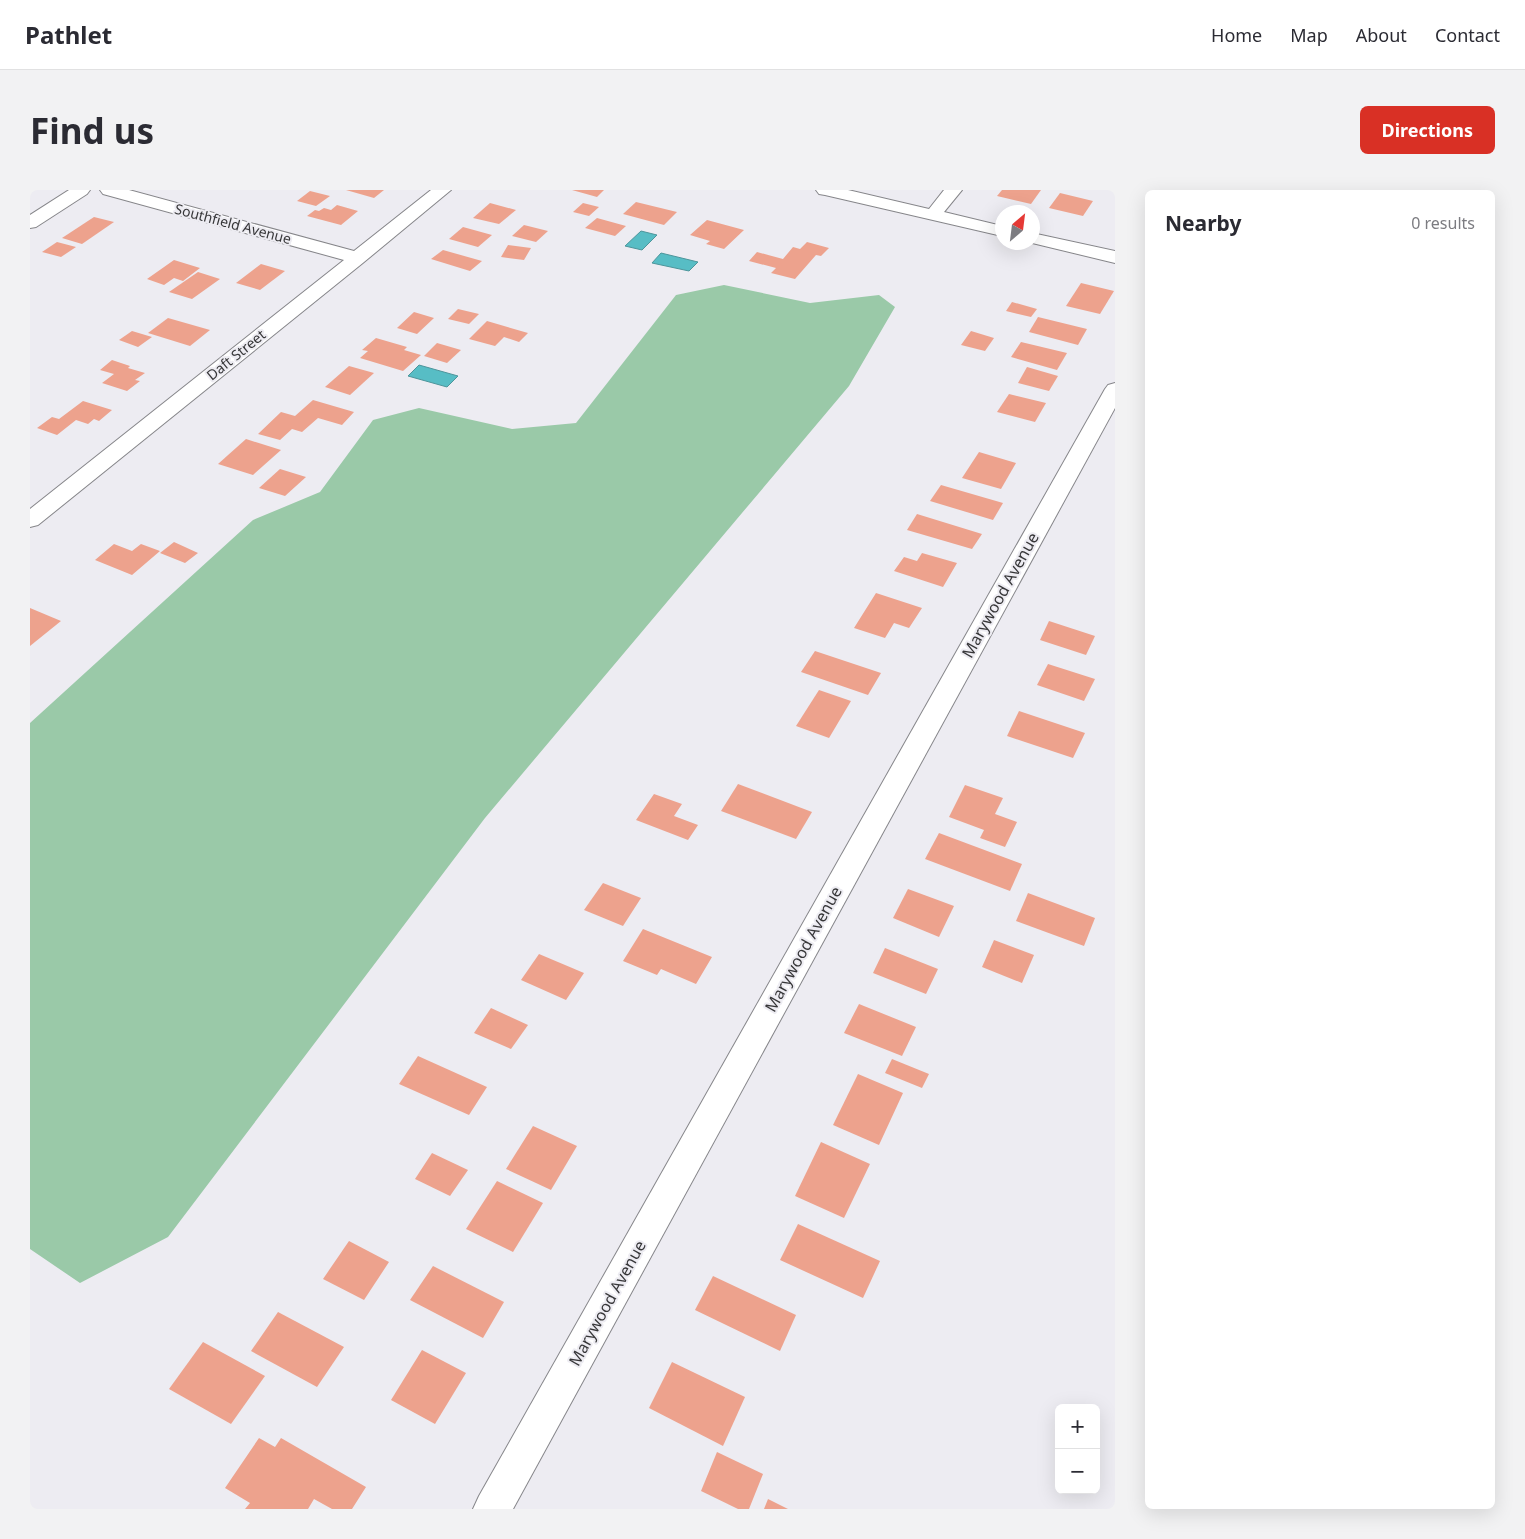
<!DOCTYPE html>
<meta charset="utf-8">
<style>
body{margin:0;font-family:"Noto Sans",sans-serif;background:#f2f2f3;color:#2b2b33}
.controls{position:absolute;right:15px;bottom:15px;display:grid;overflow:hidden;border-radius:8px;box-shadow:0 5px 20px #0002}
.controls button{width:45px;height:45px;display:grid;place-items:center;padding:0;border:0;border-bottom:1px solid #e1e1e2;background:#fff;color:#2b2b33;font:25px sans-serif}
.compass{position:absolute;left:965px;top:15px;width:45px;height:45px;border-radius:50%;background:#fff;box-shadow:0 5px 20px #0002;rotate:28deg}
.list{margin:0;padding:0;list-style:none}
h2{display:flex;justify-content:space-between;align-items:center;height:65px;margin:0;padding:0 20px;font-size:21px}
h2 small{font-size:16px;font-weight:400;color:#7c7c81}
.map{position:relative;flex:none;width:1085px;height:1319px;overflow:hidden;border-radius:8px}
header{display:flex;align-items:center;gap:30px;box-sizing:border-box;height:70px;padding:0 25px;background:#fff;border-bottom:1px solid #e1e1e2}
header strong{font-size:24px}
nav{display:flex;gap:28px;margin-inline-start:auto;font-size:18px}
.intro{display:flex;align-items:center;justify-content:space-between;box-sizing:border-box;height:120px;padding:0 30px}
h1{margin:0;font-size:35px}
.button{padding:12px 22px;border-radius:8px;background:#d93025;color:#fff;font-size:18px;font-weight:700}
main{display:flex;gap:30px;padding:0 30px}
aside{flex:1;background:#fff;border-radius:8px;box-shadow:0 5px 20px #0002}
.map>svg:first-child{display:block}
.green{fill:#9ac9a8}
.water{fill:#57bdc5;stroke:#4d959b}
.building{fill:#eda28d}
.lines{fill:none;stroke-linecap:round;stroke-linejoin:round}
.minor-casing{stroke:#86868a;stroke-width:2}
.minor{fill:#fff;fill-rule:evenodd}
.labels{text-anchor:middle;stroke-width:4;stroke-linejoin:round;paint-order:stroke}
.far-street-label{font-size:14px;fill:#373739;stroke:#edecf2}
.street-label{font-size:16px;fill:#373739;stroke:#edecf2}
</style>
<header>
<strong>Pathlet</strong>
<nav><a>Home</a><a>Map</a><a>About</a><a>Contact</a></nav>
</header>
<div class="intro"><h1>Find us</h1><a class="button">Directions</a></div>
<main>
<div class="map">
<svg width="1085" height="1319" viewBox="0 0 1085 1319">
<rect width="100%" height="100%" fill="#edecf2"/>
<path class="green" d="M694 95 780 113 849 105 865 117 819 196 455 628 138 1047 50 1093 0 1059V533L223 330 290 302 343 230 389 218 482 239 546 233 646 105Z"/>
<g class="water">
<path d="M611 41 627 45 612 60 595 56Z"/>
<path d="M631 63 668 72 659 81 622 73Z"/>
<path d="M389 175 428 186 417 197 378 186Z"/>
</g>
<g class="building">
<path d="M316 0H354L344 8Z"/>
<path d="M542 0H574L567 7Z"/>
<path d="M972 0H1011L1001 14 967 6Z"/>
<path d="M280 1 300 6 286 16 267 11Z"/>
<path d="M1030 3 1063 11 1053 26 1019 18Z"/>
<path d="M606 12 647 22 634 35 593 24Z"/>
<path d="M460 13 486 20 469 34 443 28Z"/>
<path d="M553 13 569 17 559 26 543 22Z"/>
<path d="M307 15 328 21 311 35 277 26 285 20 289 21 294 18 301 20Z"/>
<path d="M64 27 84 32 52 54 32 48Z"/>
<path d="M567 28 596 36 585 46 555 38Z"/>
<path d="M677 30 714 40 694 59 676 54 680 51 660 45Z"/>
<path d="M494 35 518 41 506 52 482 46Z"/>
<path d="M433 37 462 45 448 57 419 49Z"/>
<path d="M27 52 46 57 31 67 12 62Z"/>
<path d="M777 52 799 58 791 66 786 65 765 89 741 83 746 78 719 71 727 62 753 69 763 57 770 59Z"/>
<path d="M478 55 501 58 494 70 471 67Z"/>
<path d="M413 60 452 71 440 81 401 69Z"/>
<path d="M144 70 170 78 153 91 144 88 134 95 117 89Z"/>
<path d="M231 74 255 81 230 100 206 93Z"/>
<path d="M168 82 190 89 162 109 139 102Z"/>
<path d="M1051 93 1084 101 1070 124 1036 116Z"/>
<path d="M982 112 1007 119 1001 127 976 121Z"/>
<path d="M428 119 449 124 439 134 418 129Z"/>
<path d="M384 122 404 128 387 144 367 138Z"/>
<path d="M1008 127 1057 139 1048 155 999 142Z"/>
<path d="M138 128 180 140 160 156 118 143Z"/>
<path d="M457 131 498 143 489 152 474 147 465 156 439 149Z"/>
<path d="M102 141 122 147 108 157 89 150Z"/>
<path d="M941 141 964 148 955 161 931 155Z"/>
<path d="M346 148 377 157 374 160 391 165 373 181 330 168 338 161 332 160Z"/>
<path d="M991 152 1037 163 1027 180 981 167Z"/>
<path d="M407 153 431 160 417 173 394 166Z"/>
<path d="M82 170 100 176 98 178 115 183 105 190 110 191 97 201 72 193 84 184 70 180Z"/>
<path d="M319 176 344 183 320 205 295 197Z"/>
<path d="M997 177 1028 186 1019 201 988 193Z"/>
<path d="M979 204 1016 213 1005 232 967 222Z"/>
<path d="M283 210 324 222 312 235 288 228 272 242 262 239 250 250 228 244 251 222 265 226Z"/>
<path d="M53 211 82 220 69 231 64 229 58 234 46 230 27 245 7 238 22 227 29 229Z"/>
<path d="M216 249 251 260 223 285 188 274Z"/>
<path d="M949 262 986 273 971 299 932 288Z"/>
<path d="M250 279 276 287 255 306 229 298Z"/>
<path d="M911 295 973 313 963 330 900 311Z"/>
<path d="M887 324 952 344 942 359 877 340Z"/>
<path d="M144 352 168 363 155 373 130 363Z"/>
<path d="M84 354 102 361 111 354 130 361 102 385 65 370Z"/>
<path d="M892 363 927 373 913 397 864 381 874 367 887 371Z"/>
<path d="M846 403 892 418 879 438 864 433 855 448 824 438Z"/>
<path d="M0 418 31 431 0 456Z"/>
<path d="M1019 431 1065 446 1056 465 1010 450Z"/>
<path d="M785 461 851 483 838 505 771 482Z"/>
<path d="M1018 474 1065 489 1054 511 1007 495Z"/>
<path d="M789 500 821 511 799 548 766 536Z"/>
<path d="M989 521 1055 543 1043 568 977 546Z"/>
<path d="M708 594 782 622 766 649 691 621Z"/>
<path d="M935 595 973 608 965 624 987 632 975 657 950 648 954 640 919 627Z"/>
<path d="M624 604 652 614 644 626 668 635 658 650 606 630Z"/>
<path d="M909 643 992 674 980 701 895 669Z"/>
<path d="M573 693 611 708 593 736 554 720Z"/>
<path d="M878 699 924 716 909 747 863 728Z"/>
<path d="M998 703 1065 728 1054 756 986 731Z"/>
<path d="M613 739 682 767 666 794 631 779 627 785 593 771Z"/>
<path d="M964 750 1004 765 992 793 952 777Z"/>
<path d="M855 758 908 779 896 804 843 783Z"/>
<path d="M509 764 554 783 536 810 491 790Z"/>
<path d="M829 814 886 837 872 866 814 843Z"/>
<path d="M461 818 498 835 481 859 444 843Z"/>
<path d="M388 866 457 897 439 925 369 894Z"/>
<path d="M862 869 899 884 892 898 855 883Z"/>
<path d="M828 884 873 903 849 955 803 935Z"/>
<path d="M503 936 547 956 521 1000 476 979Z"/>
<path d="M791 952 840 974 814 1028 765 1006Z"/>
<path d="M402 963 438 980 420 1006 385 989Z"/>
<path d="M467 991 513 1013 483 1062 436 1039Z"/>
<path d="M768 1034 850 1071 833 1108 750 1070Z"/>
<path d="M319 1051 359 1072 334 1110 293 1089Z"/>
<path d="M403 1076 474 1112 453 1148 380 1110Z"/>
<path d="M683 1086 766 1125 750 1161 665 1120Z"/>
<path d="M248 1122 314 1157 287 1197 221 1161Z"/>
<path d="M173 1152 235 1186 201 1234 139 1199Z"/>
<path d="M392 1160 436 1183 405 1234 361 1210Z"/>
<path d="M642 1172 715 1207 693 1256 619 1218Z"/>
<path d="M229 1248 245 1257 251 1248 336 1297 322 1319H302L284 1309 278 1319H215L220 1313 195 1298Z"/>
<path d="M687 1262 733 1284 719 1319H708L671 1301Z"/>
<path d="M738 1309 758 1319H734Z"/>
</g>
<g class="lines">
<defs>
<g id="minor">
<path d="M39 0H60L57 4 6 37 0 38V25Z"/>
<path d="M70 0H99L324 61 401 0H421L334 72 8 335 0 337V319L314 70 73 4Z"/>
<path d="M786 0H818L899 19 914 0H932L914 22 972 36V46L795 5 789 4Z"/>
<path d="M1002 43 1085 61V73L998 52H1002Z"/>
<path d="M1085 193V218L483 1319H443L449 1306 1075 199 1078 195Z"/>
</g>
</defs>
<use href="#minor" class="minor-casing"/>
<use href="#minor" class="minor"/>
</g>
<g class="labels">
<g class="far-street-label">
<text transform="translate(203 34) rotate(15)" y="5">Southfield Avenue</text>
<text transform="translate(206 165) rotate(-39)" y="5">Daft Street</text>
</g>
<g class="street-label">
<text transform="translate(970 405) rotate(-61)" y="6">Marywood Avenue</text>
<text transform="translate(773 759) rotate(-61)" y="6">Marywood Avenue</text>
<text transform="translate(577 1113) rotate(-61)" y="6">Marywood Avenue</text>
</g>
</g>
</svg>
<div class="controls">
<button>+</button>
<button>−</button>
</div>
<svg class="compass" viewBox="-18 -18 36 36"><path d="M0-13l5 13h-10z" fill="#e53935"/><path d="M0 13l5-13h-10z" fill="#7c7c81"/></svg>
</div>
<aside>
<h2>Nearby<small>0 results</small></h2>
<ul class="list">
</ul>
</aside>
</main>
